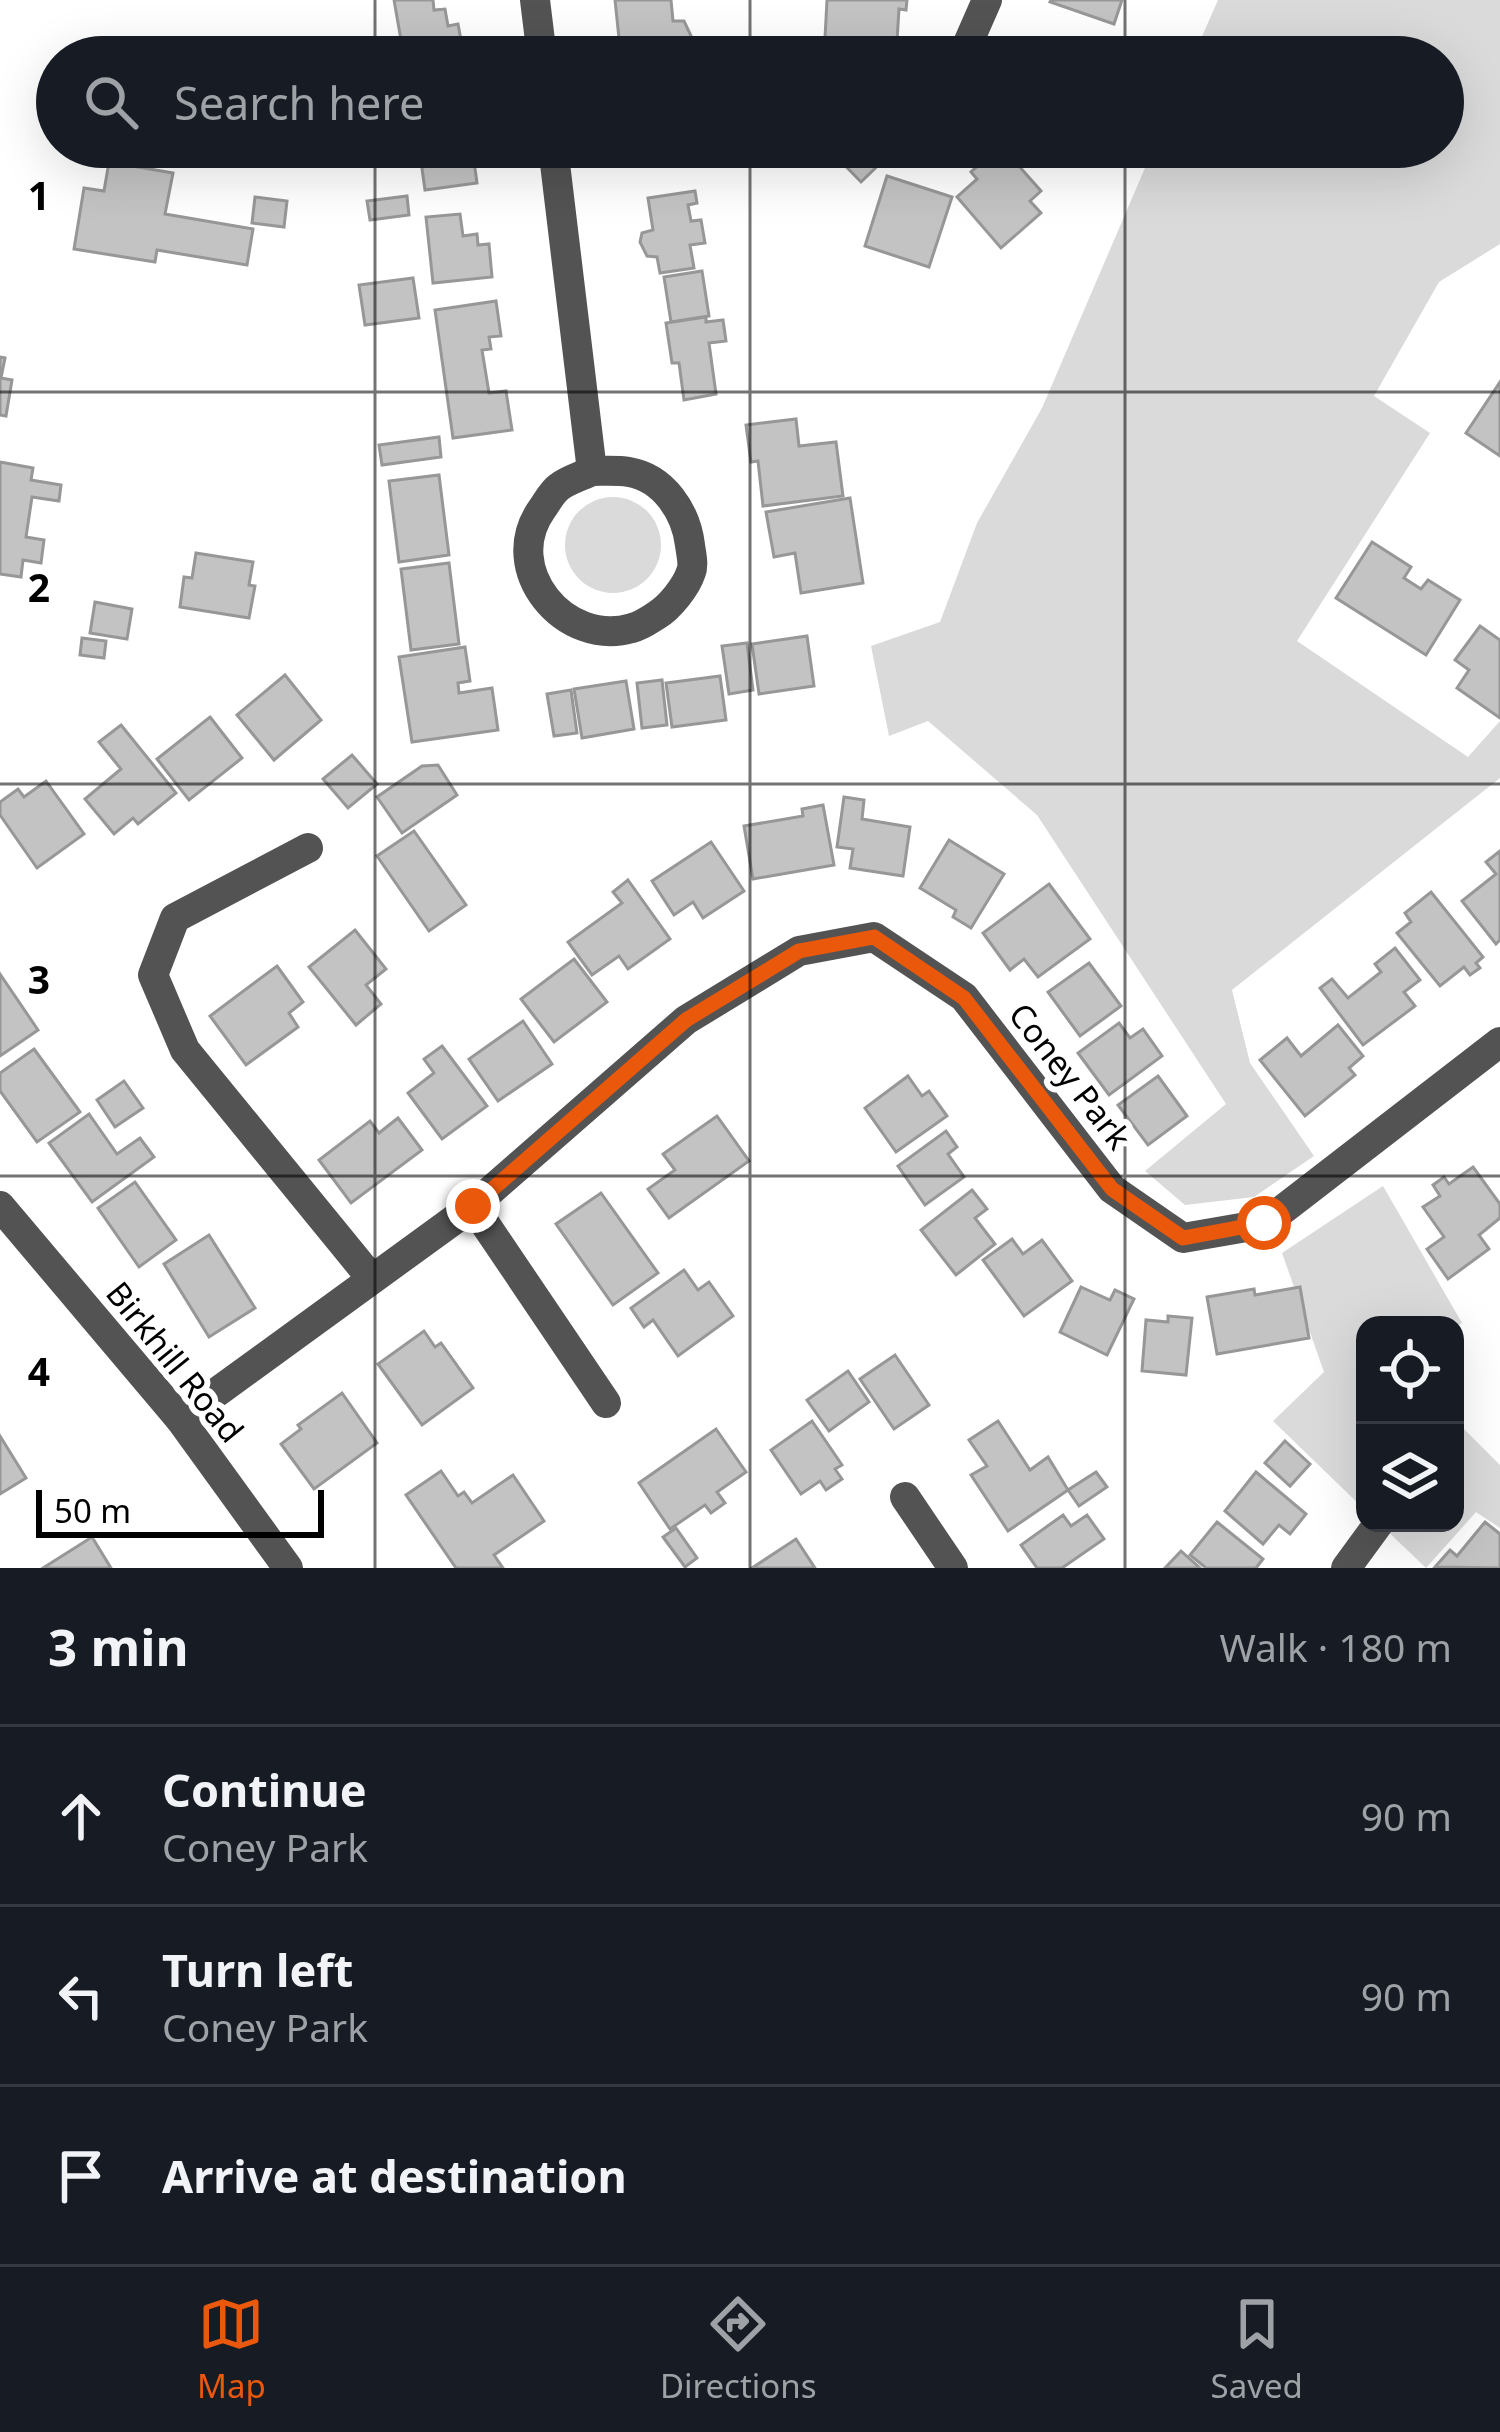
<!DOCTYPE html>
<meta charset="utf-8">
<style>
body{margin:0;font-family:"Noto Sans",sans-serif;background:#20242c;color:#f1f3f6}
.controls{position:absolute;right:36px;bottom:36px;display:grid;overflow:hidden;border-radius:24px;box-shadow:0 12px 48px #0002}
.controls button{width:108px;height:108px;display:grid;place-items:center;padding:0;border:0;border-bottom:3px solid #363941;background:#171b24;color:#f1f3f6;font:60px sans-serif}
.scale{position:absolute;left:36px;bottom:30px;width:288px;box-sizing:border-box;padding-left:12px;border:6px solid #000;border-top:0;font-size:33px;line-height:42px;white-space:nowrap;color:#000;-webkit-text-stroke:9px #fff;paint-order:stroke}
.stop{position:absolute;width:36px;height:36px;margin:-27px;border:9px solid #ea580c;border-radius:50%;background:#fff}
.stop.end{background:#ea580c;border-color:#fff;box-shadow:0 3px 12px #0008}
.list{margin:0;padding:0;list-style:none}
h2{display:flex;justify-content:space-between;align-items:center;height:156px;margin:0;padding:0 48px;font-size:51px}
h2 small{font-size:39px;font-weight:400;color:#9ea1a6}
.list li{display:grid;grid-template-columns:78px 1fr auto;gap:36px;align-items:center;box-sizing:border-box;height:180px;padding:0 48px;border-top:3px solid #363941}
.list b{display:block;font-size:45px;white-space:nowrap}
.list p{margin:0;font-size:39px;white-space:nowrap;color:#9ea1a6}
.list em{font-size:39px;font-style:normal;color:#9ea1a6}
.icon{flex:none;width:66px;height:66px;fill:none;stroke:currentColor;stroke-width:2;stroke-linecap:round;stroke-linejoin:round}
.map{position:relative;flex:none;width:1500px;height:1568px;overflow:hidden}
.search{position:absolute;background:#171b24;box-shadow:0 12px 48px #0002;left:36px;right:36px;top:36px;height:132px;display:flex;align-items:center;gap:30px;box-sizing:border-box;padding:0 42px;border-radius:66px;color:#9ea1a6;font-size:45px}
.sheet{height:696px;background:#171b24}
nav{display:flex;justify-content:space-around;align-items:center;box-sizing:border-box;height:168px;border-top:3px solid #363941;background:#171b24;font-size:33px;color:#9ea1a6}
nav a{display:grid;justify-items:center;gap:6px}
nav .on{color:#ea580c}
.map>svg:first-child{display:block}
.green{fill:#dadada}
.building{fill:#c3c3c3;stroke:#979797;stroke-width:3}
.lines{fill:none;stroke-linecap:round;stroke-linejoin:round}
.minor{stroke:#535353;stroke-width:30}
.route{stroke:#ea580c;stroke-width:15}
.grid{fill:none;stroke:#000;stroke-width:3;stroke-opacity:0.55}
.labels{text-anchor:middle;stroke-width:12;stroke-linejoin:round;paint-order:stroke}
.street-label{font-size:33px;fill:#000;stroke:#fff}
.grid-label{font-size:39px;text-anchor:middle;font-weight:bold;fill:#000;stroke:#fff;stroke-width:12;stroke-linejoin:round;paint-order:stroke}
</style>
<div class="map">
<svg width="1500" height="1568" viewBox="0 0 1500 1568">
<rect width="100%" height="100%" fill="#fff"/>
<g class="green">
<path d="M1218 0H1500V244L1439 282 1374 396 1430 433 1297 641 1468 757 1500 721V778L1232 990 1250 1063 1314 1156 1254 1197 1185 1205 1145 1171 1226 1104 1037 815 928 721 889 736 871 646 940 622 977 523 1042 408 1154 147H1443V57H1193Z"/>
<circle cx="613" cy="545" r="48"/>
<path d="M1383 1186 1462 1323 1455 1328V1325H1365V1510L1273 1421 1324 1372 1282 1253Z"/>
<path d="M1455 1411 1463 1428 1500 1465V1528L1476 1512 1426 1568 1379 1523H1455Z"/>
</g>
<g class="building">
<path d="M394 0H433L434 10 445 9 448 26 458 24 464 56 404 57Z"/>
<path d="M615 0H671L673 21H684L692 38 685 50 621 57Z"/>
<path d="M827 0H907L906 10 899 9 897 41 825 38Z"/>
<path d="M1051 0H1122L1114 24 1050 2Z"/>
<path d="M820 49 854 52V57H819Z"/>
<path d="M419 147H472L477 183 425 190Z"/>
<path d="M632 147H683L685 160 645 166 643 148Z"/>
<path d="M827 147H892L894 150 861 182Z"/>
<path d="M999 147H1002L1041 191 1030 201 1041 213 1001 248 957 197 977 179 971 172Z"/>
<path d="M109 162 173 173 165 214 253 229 247 265 157 250 155 262 74 249 84 188 104 191Z"/>
<path d="M887 176 952 197 929 267 865 246Z"/>
<path d="M695 191 697 203 688 205 691 221 701 220 705 243 690 245 694 268 660 273 657 257 647 256 640 242 642 233 653 230 648 198Z"/>
<path d="M407 196 409 215 370 220 367 201Z"/>
<path d="M255 197 287 201 284 227 252 223Z"/>
<path d="M460 214 463 236 477 234 478 245 489 244 492 277 433 283 426 217Z"/>
<path d="M702 271 709 316 671 322 664 277Z"/>
<path d="M413 278 419 318 365 325 359 285Z"/>
<path d="M496 301 501 336 489 337 491 349 482 350 489 393 506 391 512 430 453 438 435 310Z"/>
<path d="M706 317V322L723 320 726 341 709 343 716 394 684 400 679 363H672L666 323Z"/>
<path d="M0 357 5 358 1 378 12 380 6 416 0 415Z"/>
<path d="M1500 382V456L1466 433Z"/>
<path d="M796 419 799 446 836 442 843 496 763 506 758 461 751 462 746 425Z"/>
<path d="M439 437 441 457 382 465 379 445Z"/>
<path d="M0 462 33 468 31 480 61 485 59 501 32 497 26 537 44 540 41 563 23 560 21 577 0 574Z"/>
<path d="M439 475 449 555 399 562 389 481Z"/>
<path d="M850 498 863 583 801 593 795 553 774 557 766 512Z"/>
<path d="M1372 542 1411 567 1404 578 1421 589 1428 580 1460 600 1426 655 1336 598Z"/>
<path d="M196 553 253 562 249 585 255 586 249 618 180 607 184 577 192 578Z"/>
<path d="M449 563 459 644 411 650 401 569Z"/>
<path d="M95 602 132 609 127 639 90 633Z"/>
<path d="M1480 626 1500 640V718L1457 688 1469 670 1455 660Z"/>
<path d="M807 636 814 686 759 694 752 644Z"/>
<path d="M82 638 106 641 104 658 80 655Z"/>
<path d="M747 643 753 690 729 694 722 646Z"/>
<path d="M465 647 470 681 458 683 459 693 492 688 498 730 412 742 399 657Z"/>
<path d="M285 675 321 720 274 760 237 715Z"/>
<path d="M720 676 726 720 672 727 666 683Z"/>
<path d="M662 680 667 725 642 728 637 683Z"/>
<path d="M626 681 634 729 582 738 574 689Z"/>
<path d="M571 690 577 733 554 736 547 694Z"/>
<path d="M210 717 242 758 189 800 157 759Z"/>
<path d="M121 725 176 793 138 824 133 818 114 834 85 799 121 769 99 742Z"/>
<path d="M352 755 377 784 348 808 323 779Z"/>
<path d="M438 765 457 795 402 833 377 797 422 766Z"/>
<path d="M46 781 84 834 37 868 0 815V802L18 789 24 797Z"/>
<path d="M844 797 864 800 862 819 910 827 903 876 850 868 853 849 837 847Z"/>
<path d="M823 805 834 865 753 879 744 826 803 816 802 809Z"/>
<path d="M414 831 466 905 429 931 377 856Z"/>
<path d="M949 840 1004 874 971 928 953 917 956 910 920 888Z"/>
<path d="M711 842 744 891 703 918 693 902 674 915 652 881Z"/>
<path d="M1500 851V940L1496 944 1462 901 1496 874 1486 862Z"/>
<path d="M628 880 670 939 628 969 619 956 592 975 568 942 622 903 613 892Z"/>
<path d="M1049 884 1090 939 1038 977 1024 959 1010 970 983 933Z"/>
<path d="M1431 892 1483 957 1476 963 1480 968 1470 975 1464 967 1440 986 1397 933 1411 922 1405 913Z"/>
<path d="M355 930 386 969 366 985 381 1004 356 1025 309 967Z"/>
<path d="M1395 948 1420 980 1404 992 1415 1006 1363 1045 1320 988 1332 979 1348 998 1381 972 1375 964Z"/>
<path d="M574 959 607 1002 554 1042 521 999Z"/>
<path d="M1089 963 1121 1006 1080 1036 1048 992Z"/>
<path d="M277 966 303 1002 289 1013 298 1027 246 1065 210 1016Z"/>
<path d="M0 974 38 1030 0 1056Z"/>
<path d="M523 1021 552 1064 498 1101 469 1059Z"/>
<path d="M1119 1023 1130 1038 1143 1029 1162 1056 1109 1095 1078 1053Z"/>
<path d="M1338 1025 1363 1056 1349 1068 1355 1075 1305 1116 1260 1060 1287 1038 1301 1056Z"/>
<path d="M442 1046 487 1106 442 1139 408 1093 434 1073 424 1059Z"/>
<path d="M34 1049 80 1112 37 1142 0 1091V1073Z"/>
<path d="M908 1076 922 1096 929 1091 947 1116 896 1152 865 1108Z"/>
<path d="M1158 1076 1187 1116 1148 1145 1118 1105Z"/>
<path d="M124 1081 143 1108 115 1127 97 1100Z"/>
<path d="M89 1114 117 1154 140 1138 154 1157 92 1202 49 1143Z"/>
<path d="M717 1116 749 1161 669 1218 648 1189 675 1170 663 1154Z"/>
<path d="M398 1118 422 1150 351 1203 319 1160 370 1121 379 1133Z"/>
<path d="M946 1131 957 1147 948 1154 964 1177 925 1205 898 1166Z"/>
<path d="M1473 1167 1500 1204V1218L1479 1235 1489 1249 1448 1279 1427 1249 1444 1237 1423 1207 1440 1196 1433 1185 1444 1177 1449 1184Z"/>
<path d="M135 1182 176 1240 139 1267 98 1208Z"/>
<path d="M972 1190 987 1209 975 1218 995 1244 956 1275 921 1230Z"/>
<path d="M601 1193 658 1273 613 1305 556 1224Z"/>
<path d="M209 1235 255 1308 209 1337 164 1264Z"/>
<path d="M1012 1239 1023 1254 1042 1240 1072 1281 1024 1316 983 1260Z"/>
<path d="M684 1270 698 1290 709 1282 733 1316 678 1356 653 1320 644 1327 631 1308Z"/>
<path d="M1081 1287 1110 1300 1115 1290 1134 1299 1107 1355 1060 1332Z"/>
<path d="M1300 1287 1309 1338 1217 1354 1207 1297 1254 1289 1255 1295Z"/>
<path d="M1168 1316 1192 1318 1186 1375 1142 1371 1146 1320 1168 1322Z"/>
<path d="M424 1331 435 1347 441 1343 473 1388 422 1425 378 1364Z"/>
<path d="M895 1355 929 1405 894 1429 860 1379Z"/>
<path d="M848 1371 869 1402 829 1431 807 1400Z"/>
<path d="M342 1393 377 1443 314 1489 281 1444 301 1429 298 1425Z"/>
<path d="M812 1421 842 1465 835 1469 842 1479 826 1490 820 1481 801 1494 771 1450Z"/>
<path d="M998 1421 1030 1470 1048 1457 1068 1490 1008 1531 971 1475 987 1466 969 1440Z"/>
<path d="M716 1429 746 1472 717 1492 725 1503 711 1513 705 1505 670 1529 639 1483Z"/>
<path d="M0 1436 26 1478 0 1494Z"/>
<path d="M1285 1441 1310 1464 1290 1486 1265 1463Z"/>
<path d="M441 1471 458 1496 464 1492 472 1503 513 1475 544 1521 494 1555 503 1568H456L406 1495Z"/>
<path d="M1096 1472 1107 1487 1079 1506 1068 1490Z"/>
<path d="M1256 1472 1306 1514 1290 1534 1279 1525 1263 1544 1225 1511Z"/>
<path d="M1063 1515 1071 1526 1087 1515 1104 1539 1062 1568H1037L1021 1545Z"/>
<path d="M1217 1522 1263 1559 1256 1568H1206L1190 1555Z"/>
<path d="M1485 1522 1500 1534V1568L1435 1567 1450 1550 1457 1556Z"/>
<path d="M676 1528 697 1558 685 1567 663 1537Z"/>
<path d="M92 1537 111 1568H43Z"/>
<path d="M796 1539 815 1568H752Z"/>
<path d="M1181 1551 1200 1568H1165Z"/>
</g>
<g class="lines">
<g class="minor">
<path d="M535 0 542 57"/>
<path d="M962 57 987 0"/>
<path d="M553 147 592 471"/>
<path d="M592 471C604 471 617 470 629 472 664 478 686 512 690 545 691 553 694 565 691 572 686 587 670 607 657 615 649 620 641 626 632 628 565 648 499 569 542 509 547 502 552 492 559 487 568 480 582 476 592 471Z"/>
<path d="M308 848 175 918 153 975 185 1050 372 1279"/>
<path d="M0 1206 180 1419 288 1568"/>
<path d="M473 1206 606 1403"/>
<path d="M180 1419 473 1206 686 1020 799 951 874 937 964 997 1112 1189 1183 1238 1264 1224 1500 1042"/>
<path d="M905 1497 953 1568"/>
<path d="M1346 1568 1379 1523"/>
</g>
</g>
<g class="lines">
<path class="route" d="M473 1206 686 1020 799 951 874 937 964 998 1112 1189 1183 1238 1264 1223"/>
</g>
<path class="grid" d="M375 0V57M750 0V57M1125 0V57M375 147V1568M750 147V1568M1125 147V1568M0 392H1500M0 784H1500M0 1176H1500"/>
<g class="labels">
<g class="street-label">
<text transform="translate(1070 1076) rotate(52)" y="12">Coney Park</text>
<text transform="translate(175 1362) rotate(51)" y="12">Birkhill Road</text>
</g>
</g>
<g class="grid-label">
<text x="39" y="210">1</text>
<text x="39" y="602">2</text>
<text x="39" y="994">3</text>
<text x="39" y="1386">4</text>
</g>
</svg>
<div class="controls">
<button><svg class="icon" aria-label="locate" viewBox="0 0 24 24"><circle cx="12" cy="12" r="6"/><path d="M12 2v4M12 18v4M2 12h4M18 12h4"/></svg></button>
<button><svg class="icon" aria-label="layers" viewBox="0 0 24 24"><path d="M12 4l9 5-9 5-9-5zM3 14l9 5 9-5"/></svg></button>
</div>
<div class="scale">50 m</div>
<div class="stop" style="left:1264px;top:1223px"></div>
<div class="stop end" style="left:473px;top:1206px"></div>
<div class="search"><svg class="icon" aria-label="search" viewBox="0 0 24 24"><circle cx="10" cy="10" r="6"/><path d="M15 15l6 6"/></svg>Search here</div>
</div>
<section class="sheet">
<h2>3 min<small>Walk · 180 m</small></h2>
<ul class="list">
<li><svg class="icon" aria-label="ahead" viewBox="0 0 24 24"><path d="M12 20V5M6 11l6-6 6 6"/></svg><div><b>Continue</b><p>Coney Park</p></div><em>90 m</em></li>
<li><svg class="icon" aria-label="left" viewBox="0 0 24 24"><path d="M17 20v-9H6M10 6l-5 5 5 5"/></svg><div><b>Turn left</b><p>Coney Park</p></div><em>90 m</em></li>
<li><svg class="icon" aria-label="arrive" viewBox="0 0 24 24"><path d="M6 21V4h12l-3 4 3 4H6"/></svg><div><b>Arrive at destination</b></div></li>
</ul>
</section>
<nav>
<a class="on"><svg class="icon" aria-label="map" viewBox="0 0 24 24"><path d="M3 6l6-2 6 2 6-2v14l-6 2-6-2-6 2zM9 4v14M15 6v14"/></svg>Map</a>
<a><svg class="icon" aria-label="directions" viewBox="0 0 24 24"><path d="M12 3l9 9-9 9-9-9zM9 14v-3h6M13 9l2 2-2 2"/></svg>Directions</a>
<a><svg class="icon" aria-label="saved" viewBox="0 0 24 24"><path d="M7 4h10v16l-5-4-5 4z"/></svg>Saved</a>
</nav>
